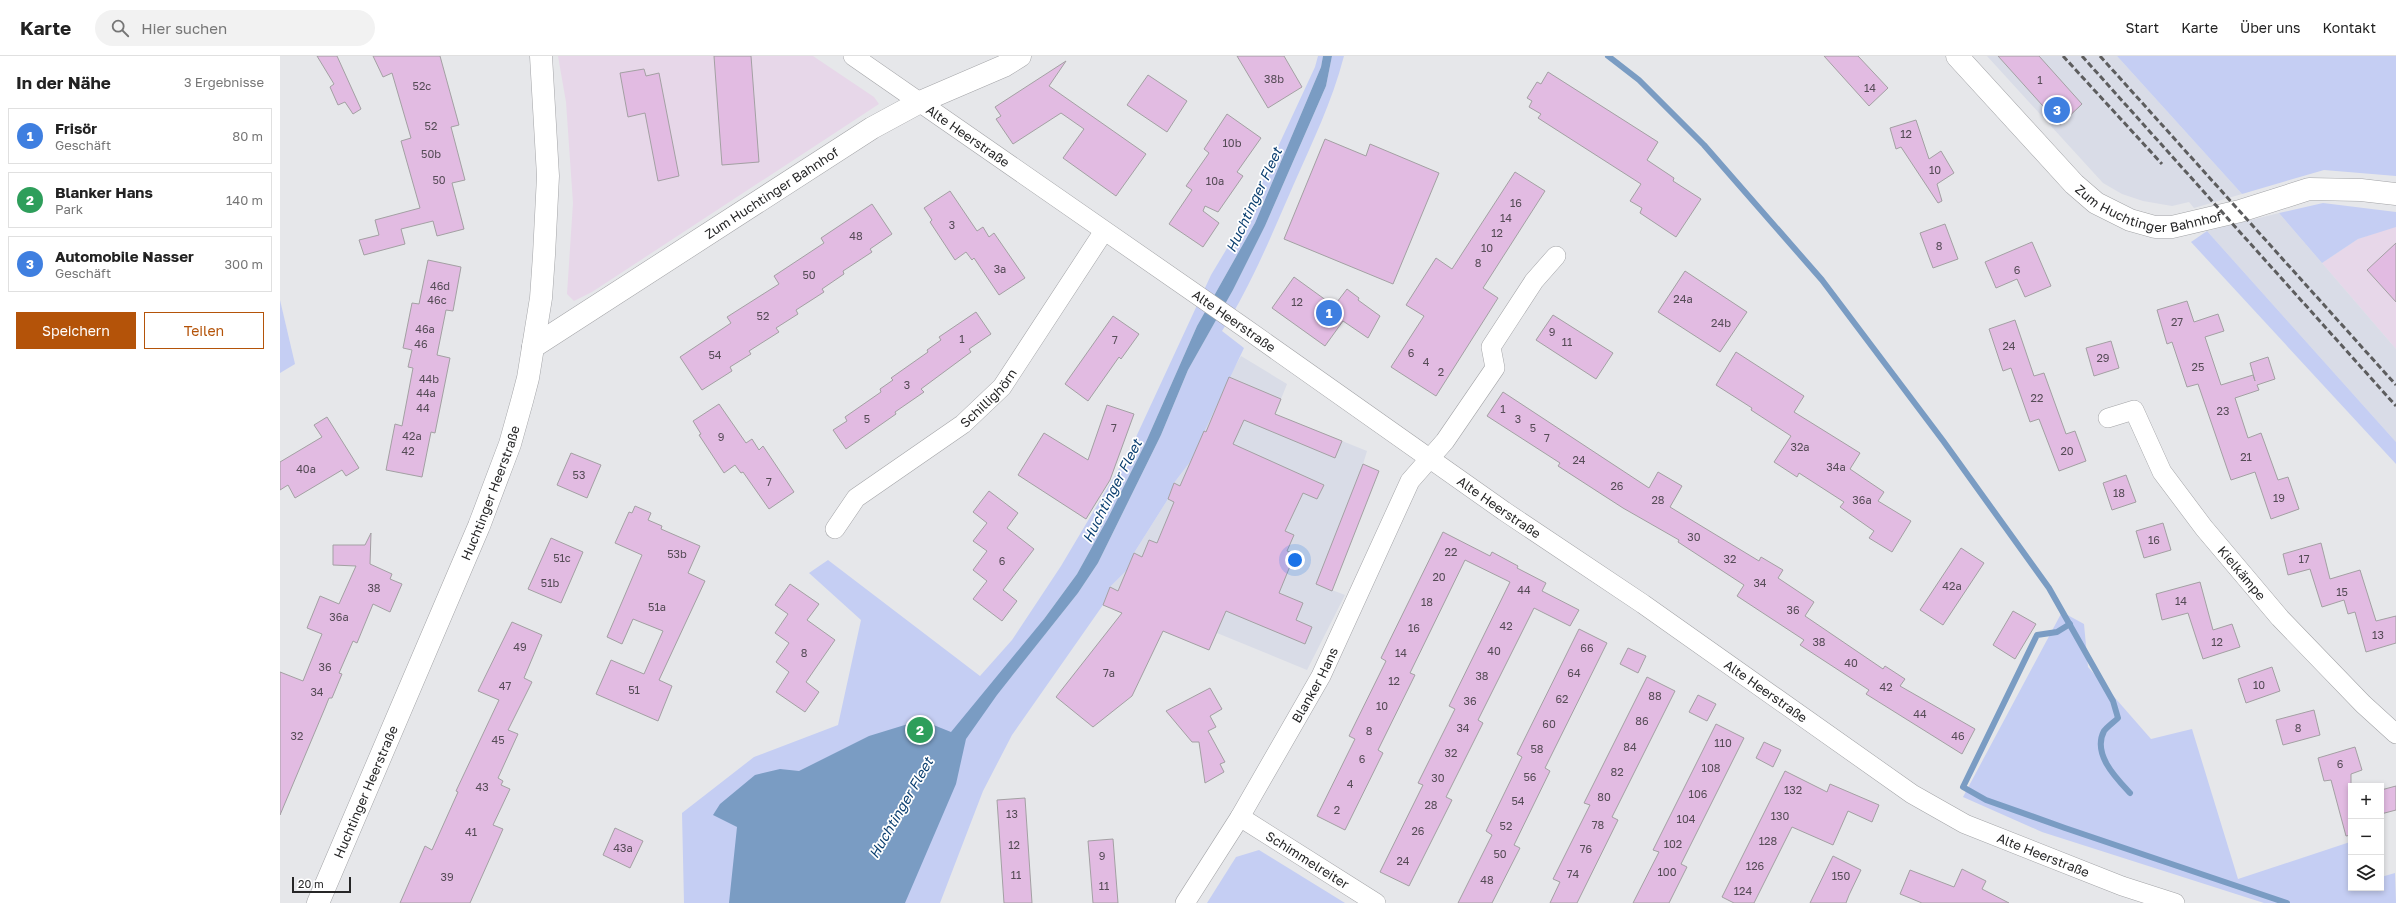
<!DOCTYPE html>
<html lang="de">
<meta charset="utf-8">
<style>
body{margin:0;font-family:"Golos Text",sans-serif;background:#f2f2f2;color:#222}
.controls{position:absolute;right:12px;bottom:12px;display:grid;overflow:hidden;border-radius:0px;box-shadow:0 2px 6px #0003}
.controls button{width:36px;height:36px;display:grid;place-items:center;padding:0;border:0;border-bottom:1px solid #e0e0e0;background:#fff;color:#222;font:20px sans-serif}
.scale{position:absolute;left:12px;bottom:10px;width:59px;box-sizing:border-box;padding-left:4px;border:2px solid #262627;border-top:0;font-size:11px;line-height:14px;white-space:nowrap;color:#262627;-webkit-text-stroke:3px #fff;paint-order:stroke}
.you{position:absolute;left:1015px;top:504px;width:14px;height:14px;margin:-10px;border:3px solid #fff;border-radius:50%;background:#1a73e8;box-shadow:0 0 0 6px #1a73e833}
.badge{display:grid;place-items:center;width:26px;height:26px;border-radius:50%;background:#b45309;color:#fff;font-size:13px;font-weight:700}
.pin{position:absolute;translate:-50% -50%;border:2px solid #fff;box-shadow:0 1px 4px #0006}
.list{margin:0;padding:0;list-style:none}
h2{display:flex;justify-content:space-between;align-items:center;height:52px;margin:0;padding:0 16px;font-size:17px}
h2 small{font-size:13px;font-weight:400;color:#767676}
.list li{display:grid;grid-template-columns:26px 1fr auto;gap:12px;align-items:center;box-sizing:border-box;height:56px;margin:0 8px 8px;padding:0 8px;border:1px solid #e0e0e0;border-radius:0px}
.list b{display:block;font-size:15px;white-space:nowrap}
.list p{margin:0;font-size:13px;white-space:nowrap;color:#767676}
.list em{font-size:13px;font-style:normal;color:#767676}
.actions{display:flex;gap:8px;padding:12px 16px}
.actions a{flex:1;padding:9px 0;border:1px solid #b45309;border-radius:0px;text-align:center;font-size:14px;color:#b45309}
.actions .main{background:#b45309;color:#fff}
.icon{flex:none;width:22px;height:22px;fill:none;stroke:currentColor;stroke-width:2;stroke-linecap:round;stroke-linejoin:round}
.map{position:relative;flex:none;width:2116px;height:847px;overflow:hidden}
header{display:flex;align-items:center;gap:24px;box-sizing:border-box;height:56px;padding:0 20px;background:#fff;border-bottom:1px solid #e0e0e0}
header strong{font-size:19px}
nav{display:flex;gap:22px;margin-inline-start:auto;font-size:14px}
.search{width:280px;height:36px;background:#f2f2f2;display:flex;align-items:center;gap:10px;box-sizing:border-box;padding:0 14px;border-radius:22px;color:#767676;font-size:15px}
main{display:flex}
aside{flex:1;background:#fff}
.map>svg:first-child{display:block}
.commercial{fill:#e7d7e9}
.built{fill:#d9dce7}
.green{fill:#c5cef3}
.water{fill:#7a9cc3}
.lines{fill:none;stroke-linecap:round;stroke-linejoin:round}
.stream{stroke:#7a9cc3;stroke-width:6}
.building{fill:#e2bbe2;stroke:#a3a0a3}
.street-casing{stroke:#a3a4a7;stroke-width:20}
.secondary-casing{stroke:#a3a4a7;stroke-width:23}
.street{stroke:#fff;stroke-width:19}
.secondary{stroke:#fff;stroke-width:22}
.rail{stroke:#5d5d5e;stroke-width:3;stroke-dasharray:6 3;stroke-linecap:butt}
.labels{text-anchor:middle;stroke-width:3.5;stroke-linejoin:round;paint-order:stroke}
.number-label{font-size:11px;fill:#554b56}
.street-label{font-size:13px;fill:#262627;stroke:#fff}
.water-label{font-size:14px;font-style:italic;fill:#0b3f70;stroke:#fff}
</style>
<header>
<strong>Karte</strong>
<div class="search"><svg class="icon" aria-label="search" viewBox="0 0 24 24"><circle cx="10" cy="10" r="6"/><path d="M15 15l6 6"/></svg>Hier suchen</div>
<nav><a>Start</a><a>Karte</a><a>Über uns</a><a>Kontakt</a></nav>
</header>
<main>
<aside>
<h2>In der Nähe<small>3 Ergebnisse</small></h2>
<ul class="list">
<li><span class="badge" style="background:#3f7fe0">1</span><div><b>Frisör</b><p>Geschäft</p></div><em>80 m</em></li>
<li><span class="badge" style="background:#2e9e5b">2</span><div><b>Blanker Hans</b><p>Park</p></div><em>140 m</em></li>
<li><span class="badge" style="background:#3f7fe0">3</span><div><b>Automobile Nasser</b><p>Geschäft</p></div><em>300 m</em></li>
</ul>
<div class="actions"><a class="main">Speichern</a><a>Teilen</a></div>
</aside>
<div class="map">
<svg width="2116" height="847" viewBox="0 0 2116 847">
<rect width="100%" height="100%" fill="#e6e7ea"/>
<g class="commercial">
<path d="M278 0H533L594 41 599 48 312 236 294 245 287 238 293 147 286 46Z"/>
<path d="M2112 171H2116V293L2042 207 2078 183Z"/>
</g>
<g class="built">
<path d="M1707 0H1837L1962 138 1914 152 1909 146 1892 150 1863 145 1842 138 1823 127Z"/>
<path d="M1999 157 2116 293V386L1927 175Z"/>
<path d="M961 300 1007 328 995 358 1087 395 1083 408 1099 415 1052 534 1065 539 1027 614 937 577 929 594 823 549 830 531 847 514 854 497 888 443 894 427 910 406 949 321Z"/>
</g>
<g class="green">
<path d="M1038 0H1043L1041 11 975 167 917 270 865 388 828 462 797 518 764 563 719 636 798 537 818 507 881 379 908 314 953 234 985 170 1046 30 1052 0H1064C1052 46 1032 87 1013 130 991 180 971 230 942 275L964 292 910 406 894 427 888 443 854 497 847 514 830 531 823 549 732 679 703 735 660 847H404L402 757 474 701 558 669 581 564 529 517 548 504 700 620 732 584 781 510 850 394 931 219 964 164 1035 11Z"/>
<path d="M1837 0H2116V120L2044 114 1962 138Z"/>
<path d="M2043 147 2116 156V171L2078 183 2042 207 1999 157Z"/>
<path d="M1927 175 2116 386V408L1911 186Z"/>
<path d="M0 244 15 308 0 317Z"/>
<path d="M1782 556 1804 568 1808 611 1871 683 1912 673 1958 823 2070 786 2071 832H2101V821L2115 817 2116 847H1984L1762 776 1683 741Z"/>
<path d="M979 794 1065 847H927L956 801Z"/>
</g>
<path class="water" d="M1043 0H1052L1046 30 985 170 953 234 908 314 881 379 818 507 798 537 717 639 686 683 676 728 625 847H449L457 771 433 759 440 748 475 719 500 713 519 715 589 680 641 664 671 676 764 563 797 518 828 462 865 388 917 270 975 167 1041 11Z"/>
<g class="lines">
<g class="stream">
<path d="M1328 0 1359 24 1424 89 1542 224 1664 386 1769 532 1833 645 1838 662C1834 666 1827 671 1824 675 1812 698 1836 722 1850 737"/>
<path d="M1790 568 1777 576 1757 579 1683 731 1706 744 1785 772 2007 847"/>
</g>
</g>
<g class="building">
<path d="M37 0H57L81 53 73 58 65 46 58 49 50 31 54 28Z"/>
<path d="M93 0H160L179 69 171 71 185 124 172 127 184 173 157 180 153 165 121 173 125 188 84 199 79 184 99 179 95 164 140 152 121 85 131 82 112 17 103 21Z"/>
<path d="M434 0H471L479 106 442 109Z"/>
<path d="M957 0H1004L1022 31 988 52Z"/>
<path d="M1544 0H1578L1608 32 1589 50Z"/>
<path d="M1718 0H1759L1802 48 1780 69Z"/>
<path d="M786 5 769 30 866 98 836 140 783 102 804 73 781 57 733 88 716 63 721 60 715 51Z"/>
<path d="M364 13 366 20 379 17 399 120 378 125 365 57 348 61 340 17Z"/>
<path d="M1268 16 1378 86 1367 104 1394 122 1393 125 1421 143 1396 181 1360 157 1362 152 1350 145 1361 128 1258 62 1261 58 1249 51 1252 45 1247 42 1257 26 1261 28Z"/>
<path d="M868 19 907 45 887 76 847 49Z"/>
<path d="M947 58 981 82 957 116 963 120 938 156 925 150 923 155 939 167 923 191 889 168 912 134 906 130 929 97 924 93Z"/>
<path d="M1636 64 1649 103 1661 95 1674 117 1657 128 1662 145 1658 147 1621 91 1616 93 1610 72Z"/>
<path d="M1045 83 1086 100 1090 88 1159 117 1113 228 1004 183Z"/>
<path d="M1235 116 1265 135 1203 232 1218 242 1156 340 1111 311 1144 260 1126 249 1156 202 1172 213Z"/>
<path d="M670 135 697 175 703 171 709 181 714 177 745 222 719 239 694 202 692 204 686 196 675 204 650 166 652 164 644 152Z"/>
<path d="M592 148 612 178 590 193 592 196 563 215 564 218 542 233 544 236 516 254 518 258 496 272 499 276 469 295 471 298 450 311 452 315 422 334 400 301 451 267 447 261 499 228 494 220 544 187 541 182Z"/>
<path d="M1665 168 1678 203 1653 212 1640 177Z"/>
<path d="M1752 186 1771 230 1745 241 1737 223 1716 232 1705 206Z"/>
<path d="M2116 187V246L2087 214Z"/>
<path d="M148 204 181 211 173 255 166 254 157 299 170 302 155 377 151 376 142 421 106 414 115 368 122 370 133 312 128 311 132 294 123 292 132 247 139 248Z"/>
<path d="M1405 215 1467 256 1440 296 1378 256Z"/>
<path d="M1014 221 1054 250 1067 233 1079 242 1078 244 1100 260 1088 282 1063 265 1045 290 992 252Z"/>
<path d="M1907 245 1914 266 1938 258 1944 275 1925 281 1941 329 1973 319 1975 325 1970 307 1988 301 1995 323 1977 329 1979 334 1955 342 1968 382 1981 377 1998 424 2008 421 2019 453 1991 463 1975 416 1951 424 1918 328 1907 331 1892 286 1887 288 1877 254Z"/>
<path d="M696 256 711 278 689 293 691 296 641 333 644 336 615 356 616 358 566 393 553 374 567 365 565 361 601 336 600 333 613 324 611 322 648 296 647 294 661 284 659 281Z"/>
<path d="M1273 259 1333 297 1316 323 1256 284Z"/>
<path d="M833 260 859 278 841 303 839 301 808 345 785 328Z"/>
<path d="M1735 264 1754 320 1764 317 1786 378 1795 375 1806 405 1779 415 1759 363 1750 366 1731 312 1723 315 1709 273Z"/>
<path d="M1831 285 1839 312 1814 320 1806 292Z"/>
<path d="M1456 296 1524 340 1514 356 1580 397 1570 413 1604 436 1598 445 1631 465 1612 496 1589 482 1594 475 1560 451 1564 446 1519 417 1517 421 1494 406 1511 380 1471 354 1472 352 1436 329Z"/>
<path d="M949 321 1001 343 995 358 1062 385 1055 402 964 364 953 388 1044 429 1037 443 1023 437 1005 475 1014 479 1007 495 1015 498 999 537 1023 547 1016 564 1032 571 1025 588 946 555 929 594 883 575 852 640 813 671 776 641 842 557 823 549 830 531 838 535 854 497 862 501 869 484 877 487 894 446 888 443 894 427 900 430 924 375 926 376Z"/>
<path d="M1223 336 1369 432 1378 416 1402 430 1390 451 1479 505 1481 501 1503 514 1498 522 1534 546 1525 560 1603 613 1605 610 1625 623 1620 630 1695 673 1682 698 1586 638 1589 634 1520 589 1524 584 1457 540 1464 529 1398 486 1399 484 1343 452 1278 410 1280 407 1207 360Z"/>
<path d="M439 348 466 387 472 383 479 394 483 390 514 436 489 453 463 416 461 417 455 409 444 417 419 379 421 378 413 365Z"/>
<path d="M827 349 854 358 830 424 806 463 738 419 764 377 808 404Z"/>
<path d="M47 361 79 412 66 420 62 414 15 442 8 429 0 434V406L42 381 34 369Z"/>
<path d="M291 397 321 409 307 442 277 429Z"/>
<path d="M1083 408 1099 415 1052 535 1036 528Z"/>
<path d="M1846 419 1856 446 1832 454 1823 427Z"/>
<path d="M709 435 738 457 727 472 754 493 723 534 737 545 722 565 693 543 707 525 693 514 707 495 693 485 707 467 693 456Z"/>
<path d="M355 450 371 457 368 464 382 470 381 473 420 490 408 517 425 525 379 624 392 630 378 665 316 638 331 604 364 618 383 575 353 563 342 588 327 581 362 499 335 487 349 456 352 457Z"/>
<path d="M1883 467 1891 494 1864 502 1856 475Z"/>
<path d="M1163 476 1210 500 1212 496 1238 510 1237 512 1266 527 1262 535 1299 554 1290 570 1254 552 1198 664 1203 667 1166 741 1172 744 1129 830 1100 816 1143 729 1138 727 1175 653 1169 650 1230 526 1185 504 1130 617 1135 619 1098 694 1103 697 1065 774 1037 760 1075 683 1069 680 1106 605 1101 602Z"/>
<path d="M91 477 90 508 112 518 110 523 122 528 110 556 93 548 77 587 73 585 59 617 62 618 52 642H49L45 652 0 759V616L23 625 42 578 27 572 40 540 59 548 76 510 53 509V489H85Z"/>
<path d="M271 482 303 496 281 547 248 533Z"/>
<path d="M2041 487 2050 523 2080 514 2096 565 2116 560V587L2086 596 2075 556 2068 558 2064 544 2042 551 2030 513 2008 519 2003 498Z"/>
<path d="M1681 492 1704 507 1663 569 1640 554Z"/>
<path d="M1920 526 1933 574 1952 568 1960 591 1923 603 1908 557 1882 564 1876 538Z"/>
<path d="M510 528 539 548 527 564 555 584 526 626 539 636 525 656 496 636 509 616 496 606 509 587 495 577 508 558 495 549Z"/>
<path d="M1733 555 1756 568 1735 603 1713 589Z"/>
<path d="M232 566 262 579 244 622 252 626 228 674 238 678 218 722 223 725 221 729 230 733 213 769 223 773 190 847H120L145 790 152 794 178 736 176 735 219 644 198 635Z"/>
<path d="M1299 573 1327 587 1265 712 1270 715 1234 789 1240 792 1212 847H1178L1212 779 1206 775 1242 701 1237 698Z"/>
<path d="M1348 592 1366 600 1358 617 1340 608Z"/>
<path d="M1992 611 2000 635 1966 647 1958 623Z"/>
<path d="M1367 621 1395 635 1332 761 1338 764 1297 847H1270L1280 826 1273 823 1310 749 1304 747Z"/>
<path d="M930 632 942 653 930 660 936 671 928 675 945 706 940 708 944 716 925 727 919 686H912L886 655Z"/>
<path d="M1418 639 1436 648 1427 665 1409 656Z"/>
<path d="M2034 654 2040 679 2003 689 1996 664Z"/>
<path d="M1436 668 1464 682 1401 808 1407 811 1389 847H1353L1379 796 1373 794Z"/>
<path d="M1484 686 1501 694 1493 711 1476 702Z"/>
<path d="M2075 691 2082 714 2071 718V779L2066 780 2051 724 2044 725 2038 702Z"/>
<path d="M1505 715 1547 736 1550 728 1599 749 1592 766 1568 755 1553 789 1512 771 1474 847H1454L1442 841Z"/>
<path d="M2116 730V754L2101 758V734Z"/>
<path d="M745 742 752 847H724L717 744Z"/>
<path d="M335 772 363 785 350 812 323 799Z"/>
<path d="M833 783 838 847H813L808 785Z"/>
<path d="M1553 800 1581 814 1569 839 1566 847H1530Z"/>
<path d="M1682 813 1706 825 1702 833 1729 847H1642L1620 838 1630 814 1674 831Z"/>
</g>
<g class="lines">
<defs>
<g id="street">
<path id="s1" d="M573 0 962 270 1224 455 1363 548 1632 738 1685 768 1842 830 1895 847"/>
<path id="s2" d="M1828 362 1854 354 1882 416 1924 472 2000 562 2083 648 2116 678"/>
<path id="s3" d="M555 473 576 442 683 368 722 331 824 175"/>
<path id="s4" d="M960 761 1096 847"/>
<path id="s5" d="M905 847 960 761 1041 620 1130 425 1165 385 1215 312 1211 291 1254 225 1276 200"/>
</g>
<g id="secondary">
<path id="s6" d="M1677 0 1794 128 1816 147 1850 164 1875 171H1892L1960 155 2029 133 2081 134 2116 138"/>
<path id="s7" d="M253 291 592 72 640 46 724 10 740 0"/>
<path id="s8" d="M38 847 199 470 230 388 242 345 248 322 261 242 264 199 268 120 261 0"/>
</g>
</defs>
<use href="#street" class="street-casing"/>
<use href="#secondary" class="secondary-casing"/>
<use href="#street" class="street"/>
<use href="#secondary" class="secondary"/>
<g class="rail">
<path d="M1783 0 1882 108"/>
<path d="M1802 0 2116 350"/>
<path d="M1820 0 2116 329"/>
</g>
</g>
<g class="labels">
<g class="number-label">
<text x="994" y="27">38b</text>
<text x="1760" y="28">1</text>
<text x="142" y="34">52c</text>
<text x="1590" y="36">14</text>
<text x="151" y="74">52</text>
<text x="1626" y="82">12</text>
<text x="952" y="91">10b</text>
<text x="151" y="102">50b</text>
<text x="1655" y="118">10</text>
<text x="159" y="128">50</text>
<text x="935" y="129">10a</text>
<text x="1236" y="151">16</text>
<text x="1226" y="166">14</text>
<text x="672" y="173">3</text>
<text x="1217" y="181">12</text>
<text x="576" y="184">48</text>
<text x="1659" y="194">8</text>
<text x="1207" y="196">10</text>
<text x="1198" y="211">8</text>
<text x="720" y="217">3a</text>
<text x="1737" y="218">6</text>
<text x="529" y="223">50</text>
<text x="160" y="234">46d</text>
<text x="1403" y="247">24a</text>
<text x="157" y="248">46c</text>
<text x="1017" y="250">12</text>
<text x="483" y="264">52</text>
<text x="1897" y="270">27</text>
<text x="1441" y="271">24b</text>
<text x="145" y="277">46a</text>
<text x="1272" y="280">9</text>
<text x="682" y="287">1</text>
<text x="835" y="288">7</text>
<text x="1287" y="290">11</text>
<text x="141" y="292">46</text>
<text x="1729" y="294">24</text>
<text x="1131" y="301">6</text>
<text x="435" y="303">54</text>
<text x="1823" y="306">29</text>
<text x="1146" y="310">4</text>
<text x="1918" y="315">25</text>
<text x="1161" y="320">2</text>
<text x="149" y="327">44b</text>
<text x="627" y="333">3</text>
<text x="146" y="341">44a</text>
<text x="1757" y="346">22</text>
<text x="143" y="356">44</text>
<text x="1223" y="357">1</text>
<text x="1943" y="359">23</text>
<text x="587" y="367">5</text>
<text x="1238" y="367">3</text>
<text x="834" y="376">7</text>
<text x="1253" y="376">5</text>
<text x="132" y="384">42a</text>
<text x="441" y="385">9</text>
<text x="1267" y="386">7</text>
<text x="1520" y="395">32a</text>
<text x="128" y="399">42</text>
<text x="1787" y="399">20</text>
<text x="1966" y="405">21</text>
<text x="1299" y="408">24</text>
<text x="1556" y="415">34a</text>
<text x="26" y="417">40a</text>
<text x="299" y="423">53</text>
<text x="489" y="430">7</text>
<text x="1337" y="434">26</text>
<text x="1839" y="441">18</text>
<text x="1999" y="446">19</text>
<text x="1378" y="448">28</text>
<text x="1582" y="448">36a</text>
<text x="1414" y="485">30</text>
<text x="1874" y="488">16</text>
<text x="1171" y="500">22</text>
<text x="397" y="502">53b</text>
<text x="282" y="506">51c</text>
<text x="1450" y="507">32</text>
<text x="2024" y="507">17</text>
<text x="722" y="509">6</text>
<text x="1159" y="525">20</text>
<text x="270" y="531">51b</text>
<text x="1480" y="531">34</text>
<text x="1672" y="534">42a</text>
<text x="94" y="536">38</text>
<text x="1244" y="538">44</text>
<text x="2062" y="540">15</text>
<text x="1901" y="549">14</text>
<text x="1147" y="550">18</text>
<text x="377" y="555">51a</text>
<text x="1513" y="558">36</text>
<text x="59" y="565">36a</text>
<text x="1226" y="574">42</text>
<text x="1134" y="576">16</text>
<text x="2098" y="583">13</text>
<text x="1539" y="590">38</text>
<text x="1937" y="590">12</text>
<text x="240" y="595">49</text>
<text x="1307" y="596">66</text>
<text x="1214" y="599">40</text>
<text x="524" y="601">8</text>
<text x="1121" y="601">14</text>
<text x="1571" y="611">40</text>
<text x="45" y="615">36</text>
<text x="829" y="621">7a</text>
<text x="1294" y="621">64</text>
<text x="1202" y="624">38</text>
<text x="1114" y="629">12</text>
<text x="1979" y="633">10</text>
<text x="225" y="634">47</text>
<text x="1606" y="635">42</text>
<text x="354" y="638">51</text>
<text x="37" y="640">34</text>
<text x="1375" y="644">88</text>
<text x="1282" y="647">62</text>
<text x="1190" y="649">36</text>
<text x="1102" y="654">10</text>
<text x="1640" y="662">44</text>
<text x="1362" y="669">86</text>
<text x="1269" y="672">60</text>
<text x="1183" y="676">34</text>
<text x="2018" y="676">8</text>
<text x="1089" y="679">8</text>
<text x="17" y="684">32</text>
<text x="1678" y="684">46</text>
<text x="218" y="688">45</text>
<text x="1443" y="691">110</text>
<text x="1350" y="695">84</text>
<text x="1257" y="697">58</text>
<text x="1171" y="701">32</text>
<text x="1082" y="707">6</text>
<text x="2060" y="712">6</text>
<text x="1431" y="716">108</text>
<text x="1337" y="720">82</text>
<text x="1250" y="725">56</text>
<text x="1158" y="726">30</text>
<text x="1070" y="732">4</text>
<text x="202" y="735">43</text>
<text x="1513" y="738">132</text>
<text x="1418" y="742">106</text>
<text x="1324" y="745">80</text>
<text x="1238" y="749">54</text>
<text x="1151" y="753">28</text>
<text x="1057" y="758">2</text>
<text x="732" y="762">13</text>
<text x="1500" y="764">130</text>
<text x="1406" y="767">104</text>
<text x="1318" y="773">78</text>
<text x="1226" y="774">52</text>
<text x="1138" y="779">26</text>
<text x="191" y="780">41</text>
<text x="1488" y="789">128</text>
<text x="1393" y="792">102</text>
<text x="734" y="793">12</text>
<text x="343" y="796">43a</text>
<text x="1306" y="797">76</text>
<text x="1220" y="802">50</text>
<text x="822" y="804">9</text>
<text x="1123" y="809">24</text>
<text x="1475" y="814">126</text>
<text x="1387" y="820">100</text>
<text x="1293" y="822">74</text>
<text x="736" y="823">11</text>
<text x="1561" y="824">150</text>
<text x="167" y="825">39</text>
<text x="1207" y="828">48</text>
<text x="824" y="834">11</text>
<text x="1463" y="839">124</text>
</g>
<g class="street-label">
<text dy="5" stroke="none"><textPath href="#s1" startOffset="140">Alte Heerstraße</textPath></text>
<text dy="5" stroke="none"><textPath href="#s7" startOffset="284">Zum Huchtinger Bahnhof</textPath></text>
<text dy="5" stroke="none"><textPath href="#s6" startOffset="256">Zum Huchtinger Bahnhof</textPath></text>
<text dy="5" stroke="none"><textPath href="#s1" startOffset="464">Alte Heerstraße</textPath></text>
<text dy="5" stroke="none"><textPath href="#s3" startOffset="204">Schillighörn</textPath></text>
<text dy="5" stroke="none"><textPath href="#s8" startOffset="445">Huchtinger Heerstraße</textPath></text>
<text dy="5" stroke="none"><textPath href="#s1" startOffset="788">Alte Heerstraße</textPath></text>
<text dy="5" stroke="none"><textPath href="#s2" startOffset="224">Kielkämpe</textPath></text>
<text dy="5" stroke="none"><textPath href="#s5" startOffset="254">Blanker Hans</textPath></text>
<text dy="5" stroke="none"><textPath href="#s1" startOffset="1112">Alte Heerstraße</textPath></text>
<text dy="5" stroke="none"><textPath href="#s8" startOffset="121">Huchtinger Heerstraße</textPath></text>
<text dy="5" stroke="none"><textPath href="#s1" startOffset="1436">Alte Heerstraße</textPath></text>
<text dy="5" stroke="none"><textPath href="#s4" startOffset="80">Schimmelreiter</textPath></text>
</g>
<g class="water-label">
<text transform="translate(974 144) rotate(-65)" y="5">Huchtinger Fleet</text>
<text transform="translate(832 435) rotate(-63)" y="5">Huchtinger Fleet</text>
<text transform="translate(621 752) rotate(-60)" y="5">Huchtinger Fleet</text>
</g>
</g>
</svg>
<div class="controls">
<button>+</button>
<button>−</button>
<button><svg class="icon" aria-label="layers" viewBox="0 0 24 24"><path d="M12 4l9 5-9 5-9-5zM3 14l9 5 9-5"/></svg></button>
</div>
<div class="scale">20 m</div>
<div class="you"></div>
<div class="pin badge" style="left:1049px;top:257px;background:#3f7fe0">1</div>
<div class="pin badge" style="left:640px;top:674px;background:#2e9e5b">2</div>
<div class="pin badge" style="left:1777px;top:54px;background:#3f7fe0">3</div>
</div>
</main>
